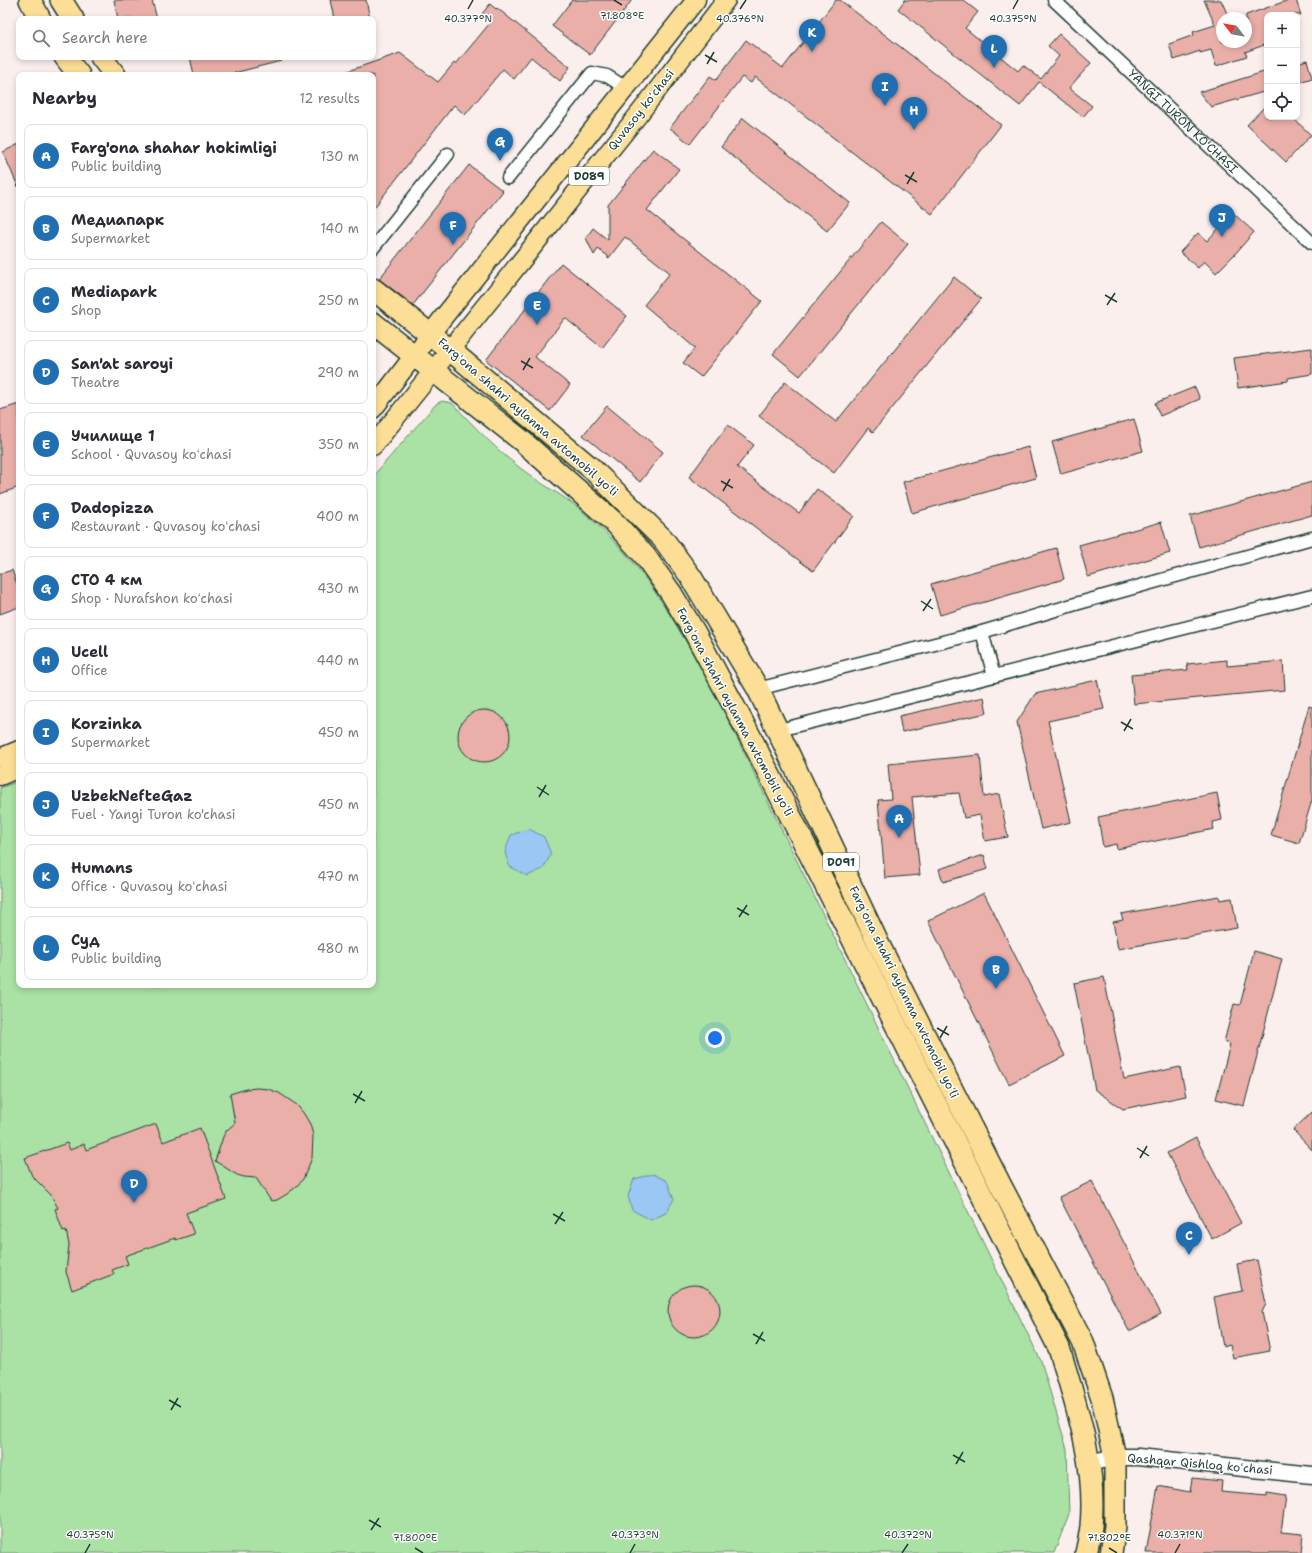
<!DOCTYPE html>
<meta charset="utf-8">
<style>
body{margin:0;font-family:"Shantell Sans",sans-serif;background:#f7f7f7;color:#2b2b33}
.controls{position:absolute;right:12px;top:12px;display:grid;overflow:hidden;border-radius:8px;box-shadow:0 2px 6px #0003}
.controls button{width:36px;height:36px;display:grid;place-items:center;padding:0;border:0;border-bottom:1px solid #e1e1e2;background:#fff;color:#2b2b33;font:20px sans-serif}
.compass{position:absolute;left:1216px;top:12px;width:36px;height:36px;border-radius:50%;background:#fff;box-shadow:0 2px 6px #0003;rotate:301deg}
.you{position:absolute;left:715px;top:1038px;width:14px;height:14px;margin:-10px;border:3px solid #fff;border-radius:50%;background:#1a73e8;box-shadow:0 0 0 6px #1a73e833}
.badge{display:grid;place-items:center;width:26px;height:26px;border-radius:50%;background:#1f6fb2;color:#fff;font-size:13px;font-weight:700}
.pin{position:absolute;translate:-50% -33px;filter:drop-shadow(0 1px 2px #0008)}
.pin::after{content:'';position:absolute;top:21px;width:14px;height:12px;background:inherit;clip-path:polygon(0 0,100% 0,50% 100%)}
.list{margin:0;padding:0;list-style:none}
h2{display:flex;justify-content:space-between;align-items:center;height:52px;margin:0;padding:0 16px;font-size:17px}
h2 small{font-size:13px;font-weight:400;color:#7c7c81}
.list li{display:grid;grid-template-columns:26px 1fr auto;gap:12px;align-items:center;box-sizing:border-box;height:64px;margin:0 8px 8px;padding:0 8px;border:1px solid #e1e1e2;border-radius:8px}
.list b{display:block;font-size:15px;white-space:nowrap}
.list p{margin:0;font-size:13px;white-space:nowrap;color:#7c7c81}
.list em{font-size:13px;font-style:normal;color:#7c7c81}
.icon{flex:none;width:22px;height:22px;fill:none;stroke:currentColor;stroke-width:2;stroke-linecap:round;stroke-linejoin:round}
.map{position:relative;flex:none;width:1312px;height:1553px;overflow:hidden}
.search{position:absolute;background:#fff;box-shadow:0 2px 6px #0003;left:16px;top:16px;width:360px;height:44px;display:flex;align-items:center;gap:10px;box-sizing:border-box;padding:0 14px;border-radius:8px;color:#7c7c81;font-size:15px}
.panel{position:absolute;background:#fff;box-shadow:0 2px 6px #0003;left:16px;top:72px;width:360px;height:916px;border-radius:8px}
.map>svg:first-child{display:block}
.green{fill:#aae1a4;stroke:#648f6c}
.water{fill:#9ac7f4;stroke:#6990a7}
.building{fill:#eaafa9;stroke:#1f3d34}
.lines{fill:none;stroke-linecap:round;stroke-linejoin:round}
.street-casing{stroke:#1f3d34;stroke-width:15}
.secondary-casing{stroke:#1f3d34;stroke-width:19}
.primary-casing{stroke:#1f3d34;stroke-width:21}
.highway-casing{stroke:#1f3d34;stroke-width:24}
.street{stroke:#fff;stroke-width:12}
.secondary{stroke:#fff;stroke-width:16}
.primary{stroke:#fdde96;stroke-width:18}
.highway{stroke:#fdde96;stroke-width:21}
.ticks{fill:none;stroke:#1f3d34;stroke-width:1.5}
.labels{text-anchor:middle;stroke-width:3;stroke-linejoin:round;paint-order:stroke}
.shield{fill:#fff;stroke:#627771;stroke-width:1}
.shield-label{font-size:11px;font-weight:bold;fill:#1f3d34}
.street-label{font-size:12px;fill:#1f3d34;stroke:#fff}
.ticks-label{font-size:10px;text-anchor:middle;fill:#1f3d34;stroke:#fff;stroke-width:3;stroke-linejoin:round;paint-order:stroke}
</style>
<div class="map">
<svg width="1312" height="1553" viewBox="0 0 1312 1553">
<rect width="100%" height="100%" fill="#fbefee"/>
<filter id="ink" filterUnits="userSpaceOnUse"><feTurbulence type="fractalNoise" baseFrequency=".025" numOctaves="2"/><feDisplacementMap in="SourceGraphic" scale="8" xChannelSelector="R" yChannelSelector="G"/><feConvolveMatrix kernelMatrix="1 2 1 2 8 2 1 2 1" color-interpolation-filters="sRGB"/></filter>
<g filter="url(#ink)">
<path class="green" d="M442 401 452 403C475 427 499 453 527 473 547 488 570 499 589 517 607 534 627 553 642 574 670 611 692 652 715 693L1041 1361 1067 1449 1069 1514 1054 1553H0V788L19 781V985H373V476L436 404Z"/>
<g class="water">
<path d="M529 829 544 837 551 854 543 869 527 876 509 866 505 852 511 835Z"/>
<path d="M653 1174 667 1181 674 1199 666 1213 651 1220 632 1210 628 1196 634 1179Z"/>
</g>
<g class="building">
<path d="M114 0H152L157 19H118Z"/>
<path d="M331 0H366L370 19H335Z"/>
<path d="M572 0H632L590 55 552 26Z"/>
<path d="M836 0H840L1001 125 932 214 755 77 751 83 742 77 690 144 670 128 710 76 716 80 746 40 783 68Z"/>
<path d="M905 0H963L978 12 965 28 1018 71 1023 65 1041 79 1059 56 1048 46 1059 34 1091 63 1069 88 1092 106 1083 117 1039 82 1020 106 898 9Z"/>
<path d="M1204 0H1221L1229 18H1222V42H1246V15L1289 0H1296L1301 15H1267V44L1245 52 1247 56 1216 66 1211 50 1200 53V51L1174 60 1169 44 1194 35 1193 32 1215 25Z"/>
<path d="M490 4 496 9 497 8 570 67 560 81 531 57 514 79 503 69 465 115 454 105 373 209V75H342V73L400 53 438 82 454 63 456 64 490 23 481 15Z"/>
<path d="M190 57H280L281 61 226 75H194Z"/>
<path d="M1307 60 1312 78 1297 83V63Z"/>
<path d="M1267 71V91L1211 107 1199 92Z"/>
<path d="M1267 104V117H1292L1311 135 1286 162 1247 125Z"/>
<path d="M743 118 850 203 827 231 721 147Z"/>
<path d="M19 144V189L3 152Z"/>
<path d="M653 149 679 169 647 210 762 301 701 377 683 363 695 348 644 305 670 273 625 237 608 259V256L598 249 594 255 586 238 593 228 608 240V205Z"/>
<path d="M469 165 503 191 413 305 379 279Z"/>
<path d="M1233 213 1254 232 1234 255 1216 273 1204 261 1198 268 1180 252 1198 233 1207 241Z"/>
<path d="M881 222 908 244 800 376 773 354Z"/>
<path d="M561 263 627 316 602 348 565 318 535 357 570 385 550 411 486 360Z"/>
<path d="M954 277 981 299 873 432 868 428 834 473 759 416 785 382 836 422Z"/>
<path d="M1312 348V374L1288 378V381L1238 388 1234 358Z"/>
<path d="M1195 387 1200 399 1160 416 1155 403Z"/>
<path d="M19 404V487L0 494V410Z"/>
<path d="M607 406 663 452 640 482 583 435Z"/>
<path d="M1134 419 1143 451 1061 474 1052 442Z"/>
<path d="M728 425 754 445 737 467 799 513 817 489 854 516 813 571 689 477Z"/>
<path d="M1028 447 1036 478 912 513 903 482Z"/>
<path d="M1312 482V515L1199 547 1190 516Z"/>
<path d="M1161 522 1170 553 1088 577 1079 545Z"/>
<path d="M1056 548 1064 579 940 615 931 584Z"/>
<path d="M12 570 19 590V607L0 614V574Z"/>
<path d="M1227 660V666L1283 661 1285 690 1134 704 1131 675 1188 670 1187 664Z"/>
<path d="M1097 680 1104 709 1048 721 1071 822 1041 829 1017 722 1035 694Z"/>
<path d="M984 697 987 713 902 732 899 716Z"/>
<path d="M1309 706 1312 707V800L1299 843 1271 835Z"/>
<circle cx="484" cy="736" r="26"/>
<path d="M980 755 984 797 999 794 1008 837 985 841 980 815 964 818 959 793 912 797 920 875 885 878 878 800 891 799 888 764Z"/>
<path d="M1217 793 1222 820 1212 822 1214 829 1117 849 1116 844 1103 847 1098 817Z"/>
<path d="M984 855 988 869 943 882 939 869Z"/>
<path d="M984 893 1065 1056 1009 1084 928 921Z"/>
<path d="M1219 896 1220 900 1232 898 1237 928 1118 949 1113 922 1123 920 1121 914Z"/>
<path d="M1254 951 1282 959 1244 1106 1216 1099 1230 1044 1224 1042 1234 1004 1240 1005Z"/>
<path d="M1104 977 1124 1079 1180 1067 1186 1096 1123 1109 1095 1090 1074 983Z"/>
<path d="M257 1088 268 1089 279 1093 297 1105 304 1114 310 1124 313 1135 312 1158 303 1179 296 1187 287 1194 277 1200 271 1201 256 1178 244 1177 237 1175 215 1161 223 1137 226 1131 235 1123 230 1094 246 1089Z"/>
<path d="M1312 1112V1150L1293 1130Z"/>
<path d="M156 1124 163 1142 200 1128 226 1199 186 1213 194 1234 176 1240 175 1238 125 1256 128 1264 112 1270 114 1274 72 1290 66 1272 69 1245 66 1230 63 1231 55 1209 58 1208 51 1195 32 1176 25 1158 67 1143 70 1150 84 1144 86 1150Z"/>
<path d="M1196 1138 1241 1223 1212 1239 1167 1153Z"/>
<path d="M1092 1181 1161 1314 1129 1331 1059 1197Z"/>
<path d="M1257 1260 1266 1304 1262 1312 1270 1351 1233 1358 1230 1345 1223 1347 1214 1297 1242 1291 1237 1264Z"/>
<circle cx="694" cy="1311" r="26"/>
<path d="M1192 1478 1222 1481 1221 1492 1267 1496V1493L1286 1496 1281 1532 1303 1534 1301 1553H1146L1158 1486 1190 1492Z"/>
</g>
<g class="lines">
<defs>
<g id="street">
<path id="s1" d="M1054 0 1312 243"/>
<path d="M508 178 592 73 607 76 626 88"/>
<path d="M373 248 448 154"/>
<path d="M982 632 994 676"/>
<path d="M758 689 982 632 1079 603 1312 538"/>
<path d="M779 730 1312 596"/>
</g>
<path id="secondary" d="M1089 1463 1115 1457H1138L1312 1475"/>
<g id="primary">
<path d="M373 409 442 319 696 0"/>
<path d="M373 446 639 114 726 0"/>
<path d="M0 758 19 750"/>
<path d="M0 776 19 768"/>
</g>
<g id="highway">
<path d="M30 0 40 19"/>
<path d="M61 0 73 19"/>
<path d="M65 57 79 75"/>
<path d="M101 57 115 75"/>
<path d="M373 289 450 350 591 468 663 539 691 577 758 689 879 945 1001 1186 1083 1342 1102 1398 1115 1457V1526L1111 1553"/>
<path d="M373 323 521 440 573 486 616 524 645 556 671 593 695 633 750 736 1059 1348C1076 1405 1097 1465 1091 1526 1090 1535 1088 1544 1086 1553"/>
</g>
</defs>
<use href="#street" class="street-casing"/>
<use href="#secondary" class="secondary-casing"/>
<use href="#primary" class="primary-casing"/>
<use href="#highway" class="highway-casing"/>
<use href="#street" class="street"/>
<use href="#secondary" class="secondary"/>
<use href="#primary" class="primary"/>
<use href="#highway" class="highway"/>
</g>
</g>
<path class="ticks" d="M614 0 622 5M468 9 473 0M740 9 746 0M1013 9 1018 0M705 55 717 62M707 64 714 52M905 175 917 182M907 184 914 172M1105 295 1117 302M1107 305 1115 293M521 361 533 368M523 370 530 358M721 481 733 488M723 491 730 479M921 601 933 609M923 611 931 599M1121 722 1133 729M1124 731 1131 719M537 787 549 795M539 797 546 785M737 908 749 915M739 917 747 905M937 1028 949 1035M940 1038 947 1026M353 1094 365 1101M355 1103 362 1091M1137 1148 1149 1156M1140 1158 1147 1146M553 1214 565 1221M555 1224 563 1212M753 1334 765 1341M756 1344 763 1332M169 1400 181 1407M171 1410 178 1398M953 1455 965 1462M956 1464 963 1452M369 1520 381 1527M371 1530 379 1518M415 1548 423 1553M1109 1548 1117 1553M85 1553 90 1544M630 1553 635 1544M902 1553 908 1544M1175 1553 1180 1544"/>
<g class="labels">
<g class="shield">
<rect x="569" y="167" width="40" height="18" rx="3"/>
<rect x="823" y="853" width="36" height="18" rx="3"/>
</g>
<g class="shield-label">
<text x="589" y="180">D089</text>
<text x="841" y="866">D091</text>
</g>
<g class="street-label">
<text transform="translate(641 110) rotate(-52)" y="4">Quvasoy koʻchasi</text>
<text dy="4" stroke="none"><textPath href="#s1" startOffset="177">YANGI TURON KO'CHASI</textPath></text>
<text transform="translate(528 417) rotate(41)" y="4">Fargʻona shahri aylanma avtomobil yoʻli</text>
<text transform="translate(735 712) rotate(62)" y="4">Fargʻona shahri aylanma avtomobil yoʻli</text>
<text transform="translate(904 992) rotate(64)" y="4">Fargʻona shahri aylanma avtomobil yoʻli</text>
<text transform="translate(1200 1464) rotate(5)" y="4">Qashqar Qishloq koʻchasi</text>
</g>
</g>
<g class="ticks-label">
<text x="622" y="19">71.808°E</text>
<text x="468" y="22">40.377°N</text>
<text x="740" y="22">40.376°N</text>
<text x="1013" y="22">40.375°N</text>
<text x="90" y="1538">40.375°N</text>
<text x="635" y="1538">40.373°N</text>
<text x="908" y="1538">40.372°N</text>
<text x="1180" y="1538">40.371°N</text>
<text x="415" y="1541">71.800°E</text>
<text x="1109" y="1541">71.802°E</text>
</g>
</svg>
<div class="controls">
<button>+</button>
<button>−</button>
<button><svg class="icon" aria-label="locate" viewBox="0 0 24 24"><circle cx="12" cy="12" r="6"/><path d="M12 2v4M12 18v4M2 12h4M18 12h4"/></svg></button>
</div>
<svg class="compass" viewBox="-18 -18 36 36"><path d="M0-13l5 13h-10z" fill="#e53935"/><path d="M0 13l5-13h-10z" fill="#7c7c81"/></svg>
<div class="you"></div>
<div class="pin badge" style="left:899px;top:838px">A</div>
<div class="pin badge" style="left:996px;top:989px">B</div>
<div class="pin badge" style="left:1189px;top:1255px">C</div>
<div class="pin badge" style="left:134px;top:1203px">D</div>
<div class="pin badge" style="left:537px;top:325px">E</div>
<div class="pin badge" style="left:453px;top:245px">F</div>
<div class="pin badge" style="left:500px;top:161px">G</div>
<div class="pin badge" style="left:914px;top:130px">H</div>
<div class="pin badge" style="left:885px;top:106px">I</div>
<div class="pin badge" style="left:1222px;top:237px">J</div>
<div class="pin badge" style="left:812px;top:52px">K</div>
<div class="pin badge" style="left:994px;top:68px">L</div>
<div class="search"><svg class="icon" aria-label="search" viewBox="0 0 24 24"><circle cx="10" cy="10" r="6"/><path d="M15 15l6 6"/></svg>Search here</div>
<section class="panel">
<h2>Nearby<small>12 results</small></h2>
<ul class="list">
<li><span class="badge">A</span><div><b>Farg'ona shahar hokimligi</b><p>Public building</p></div><em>130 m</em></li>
<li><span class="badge">B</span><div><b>Медиапарк</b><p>Supermarket</p></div><em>140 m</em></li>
<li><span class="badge">C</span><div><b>Mediapark</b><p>Shop</p></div><em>250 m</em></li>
<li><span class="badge">D</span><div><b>San'at saroyi</b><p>Theatre</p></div><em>290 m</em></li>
<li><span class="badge">E</span><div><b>Училище 1</b><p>School · Quvasoy koʻchasi</p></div><em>350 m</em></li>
<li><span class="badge">F</span><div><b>Dadopizza</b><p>Restaurant · Quvasoy koʻchasi</p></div><em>400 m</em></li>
<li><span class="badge">G</span><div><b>СТО 4 км</b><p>Shop · Nurafshon koʻchasi</p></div><em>430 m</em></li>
<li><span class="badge">H</span><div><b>Ucell</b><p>Office</p></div><em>440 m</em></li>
<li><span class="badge">I</span><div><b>Korzinka</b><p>Supermarket</p></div><em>450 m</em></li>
<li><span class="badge">J</span><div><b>UzbekNefteGaz</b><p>Fuel · Yangi Turon ko'chasi</p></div><em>450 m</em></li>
<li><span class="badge">K</span><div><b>Humans</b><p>Office · Quvasoy koʻchasi</p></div><em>470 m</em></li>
<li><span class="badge">L</span><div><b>Суд</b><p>Public building</p></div><em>480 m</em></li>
</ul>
</section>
</div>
